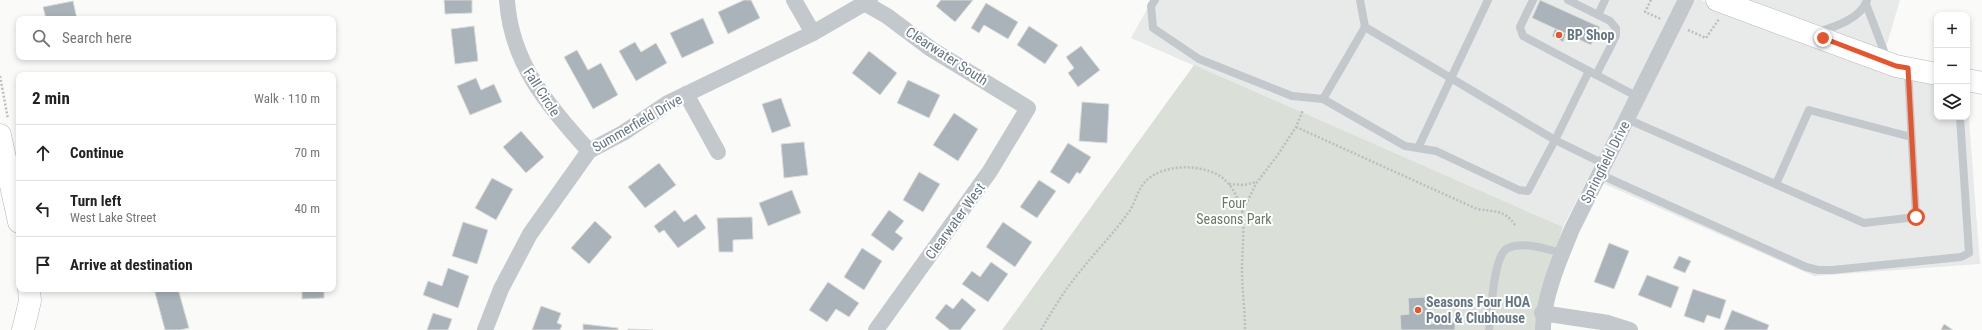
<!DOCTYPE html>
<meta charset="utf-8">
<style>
body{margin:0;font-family:"Roboto Condensed",sans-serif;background:#f2f2f2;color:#222}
.controls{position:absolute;right:12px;top:12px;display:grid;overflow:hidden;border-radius:8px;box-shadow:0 2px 6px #0003}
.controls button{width:36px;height:36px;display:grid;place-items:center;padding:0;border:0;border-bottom:1px solid #e0e0e0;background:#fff;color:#222;font:20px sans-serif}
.stop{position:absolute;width:12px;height:12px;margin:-9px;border:3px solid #e4572e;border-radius:50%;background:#fff}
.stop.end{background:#e4572e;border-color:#fff;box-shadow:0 1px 4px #0008}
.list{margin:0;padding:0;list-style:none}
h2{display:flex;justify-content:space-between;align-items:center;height:52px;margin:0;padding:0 16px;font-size:17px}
h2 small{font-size:13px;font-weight:400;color:#767676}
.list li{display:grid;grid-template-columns:26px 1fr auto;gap:12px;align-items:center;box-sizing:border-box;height:56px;padding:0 16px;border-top:1px solid #e0e0e0}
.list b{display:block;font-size:15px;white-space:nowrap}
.list p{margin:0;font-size:13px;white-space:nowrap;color:#767676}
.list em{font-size:13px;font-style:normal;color:#767676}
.icon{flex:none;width:22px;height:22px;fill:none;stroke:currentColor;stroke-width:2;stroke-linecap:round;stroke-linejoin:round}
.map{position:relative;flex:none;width:1982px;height:330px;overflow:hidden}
.search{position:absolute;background:#fff;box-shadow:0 2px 6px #0003;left:16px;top:16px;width:320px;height:44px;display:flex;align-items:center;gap:10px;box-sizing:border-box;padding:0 14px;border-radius:8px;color:#767676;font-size:15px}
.panel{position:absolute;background:#fff;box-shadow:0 2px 6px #0003;left:16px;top:72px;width:320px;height:220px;border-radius:8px}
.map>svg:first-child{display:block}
.built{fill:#e8e9e9}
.green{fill:#dadfd7}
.building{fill:#aab3b9;stroke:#dcdcda}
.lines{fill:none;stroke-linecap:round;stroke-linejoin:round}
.secondary-casing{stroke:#b3babf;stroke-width:23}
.primary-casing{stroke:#b5babe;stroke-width:23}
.path{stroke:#bbbfc2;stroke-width:2.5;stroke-dasharray:2 2;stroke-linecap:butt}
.lane{stroke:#c3c8cc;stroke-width:8}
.street{stroke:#c3c8cc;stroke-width:16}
.secondary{stroke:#fff;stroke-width:22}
.primary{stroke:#fff;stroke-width:22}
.route{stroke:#e4572e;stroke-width:5}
.poi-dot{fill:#e4572e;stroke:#fff;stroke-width:1.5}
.labels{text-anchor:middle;stroke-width:4;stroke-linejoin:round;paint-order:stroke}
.poi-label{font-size:14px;font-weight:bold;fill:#657683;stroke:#fff;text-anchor:start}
.street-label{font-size:14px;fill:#657683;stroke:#fff}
.park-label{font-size:14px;fill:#687a64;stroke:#fff}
</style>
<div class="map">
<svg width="1982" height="330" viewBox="0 0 1982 330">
<rect width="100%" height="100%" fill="#fafaf8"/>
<g class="built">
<path d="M1152 0H1679L1563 227 1131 38Z"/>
<path d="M1692 0H1701L1897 71 1937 79V117H1967V94L1980 264 1814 276 1600 182Z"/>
<path d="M1728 0H1900L1884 54Z"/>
</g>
<path class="green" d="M1194 65 1563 227 1536 311 1535 330H1002Z"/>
<g class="building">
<path d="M444 0H472V13L445 14Z"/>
<path d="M744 0H751L760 18 728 34 718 12Z"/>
<path d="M941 0H973L955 22 936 6Z"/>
<path d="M1540 0 1600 27 1591 45 1532 18Z"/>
<path d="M73 1 77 19H46L43 7Z"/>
<path d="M986 3 1018 22 1008 39 984 25 979 33 971 28Z"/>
<path d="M703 18 714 43 682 58 670 33Z"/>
<path d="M474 26 478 61 455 64 451 29Z"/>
<path d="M1029 26 1058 45 1045 64 1017 45Z"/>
<path d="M1555 29 1566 34 1563 42 1552 36Z"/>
<path d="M635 42 641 52 656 43 667 63 636 81 619 51Z"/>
<path d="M1081 46 1100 70 1078 87 1068 73 1074 68 1066 57Z"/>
<path d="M577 50 588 70 601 63 618 95 593 109 564 57Z"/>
<path d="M869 51 897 73 880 95 852 73Z"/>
<path d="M476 78 481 90 494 84 502 102 470 115 457 86Z"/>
<path d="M908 80 940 95 929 118 897 103Z"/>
<path d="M781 98 791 126 772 133 762 104Z"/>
<path d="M1082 102 1109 104 1107 143 1079 141Z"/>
<path d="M954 113 978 129 958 161 933 145Z"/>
<path d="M521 131 544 157 526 173 503 147Z"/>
<path d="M804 142 808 175 784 178 781 144Z"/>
<path d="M1068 143 1091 157 1080 174 1077 172 1069 184 1050 172Z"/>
<path d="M659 163 676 185 645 208 628 187Z"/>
<path d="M919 172 940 184 923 212 903 200Z"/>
<path d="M492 178 513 189 496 220 475 208Z"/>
<path d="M1039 180 1056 191 1037 218 1020 207Z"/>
<path d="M792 190 801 213 768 226 759 203Z"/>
<path d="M675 210 684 222 696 214 706 228 678 248 664 230 659 233 654 226Z"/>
<path d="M889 210 904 221 895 232 903 238 893 251 871 235Z"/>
<path d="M752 217 753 239 733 240V252H719L717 218Z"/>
<path d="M595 221 612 237 589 264 571 248Z"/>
<path d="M463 222 488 230 477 264 452 256Z"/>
<path d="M1003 222 1032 242 1015 267 986 247Z"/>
<path d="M1609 243 1629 251 1614 289 1594 282Z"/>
<path d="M862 248 882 261 864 290 844 277Z"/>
<path d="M1679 256 1691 261 1685 273 1673 268Z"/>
<path d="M991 262 1008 274 988 302 962 284 972 271 980 277Z"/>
<path d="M448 268 469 276 458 308 423 295 428 281 442 286Z"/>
<path d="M1647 275 1679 287 1671 308 1638 295Z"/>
<path d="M828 282 859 303 849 317 836 309 827 322 809 310Z"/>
<path d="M154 289H178L189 328 180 330H165Z"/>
<path d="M302 289H324V298L302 299Z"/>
<path d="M1693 289 1726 300 1720 319 1707 315 1704 323 1684 316Z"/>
<path d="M1426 297 1429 324 1455 321V330H1401L1400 315 1409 314 1408 298Z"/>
<path d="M962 298 976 310 960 330H950L935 318 946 304 953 309Z"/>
<path d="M541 306 561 313 557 323 562 325 560 330H532Z"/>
<path d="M1732 310 1769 325 1767 330H1724Z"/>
<path d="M433 313 452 319 448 330H427Z"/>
<path d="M583 324 618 328V330H583Z"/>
<path d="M1944 324 1953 330H1941Z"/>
<path d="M628 329 653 330H628Z"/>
</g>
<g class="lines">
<defs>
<g id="secondary">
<path d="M0 135 19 222"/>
<path d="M23 330 30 301 29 289"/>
</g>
<g id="primary">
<path d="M1717 0 1896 66 1937 74"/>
<path d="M1967 80 1982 83"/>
</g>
</defs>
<use href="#secondary" class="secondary-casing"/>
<use href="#primary" class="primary-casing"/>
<g class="path">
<path d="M1651 0 1645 12 1661 19"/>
<path d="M1688 30 1706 38 1719 19"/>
<path d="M0 76 8 119"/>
<path d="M1296 127 1477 209C1494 212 1504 209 1515 225"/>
<path d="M1229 184 1244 185 1257 182"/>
<path d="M1242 212 1257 182 1277 156 1296 127 1303 110"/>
<path d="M1041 330C1053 309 1066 288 1082 269 1097 250 1114 233 1128 213 1136 203 1137 188 1148 179 1166 164 1200 164 1220 176 1231 183 1239 199 1242 211 1245 226 1242 253 1242 269 1242 289 1245 310 1245 330"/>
</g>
<g class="lane">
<path d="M1155 0 1151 6 1153 28 1199 59 1292 96 1323 99"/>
<path d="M1360 0 1365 27 1323 99 1405 146 1436 151 1519 190 1528 191 1555 140 1604 164"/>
<path d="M1533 0 1520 27 1523 36 1638 97"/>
<path d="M1568 0 1610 21 1616 28V36L1596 75"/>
<path d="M1866 4 1887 59"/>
<path d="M1598 15 1605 0"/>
<path d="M1365 27 1555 140 1589 71"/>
<path d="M1818 32C1834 27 1861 19 1867 0"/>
<path d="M1627 119 1864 223 1916 217 1908 70"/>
<path d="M1418 148 1488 0"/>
<path d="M1599 174 1806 267 1818 270H1833L1961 257 1969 253 1960 117"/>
<path d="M1776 184 1809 110 1911 137"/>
<path d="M1489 330C1491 314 1493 254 1508 248 1524 241 1546 249 1562 253"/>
</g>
<g class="street">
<path d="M507 0C511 63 548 106 589 151"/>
<path d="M794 0 813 33"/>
<path d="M866 4 887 16 931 49 1028 108 990 171 876 330"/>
<path d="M686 94 718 152"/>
<path d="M1542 313 1608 323 1630 330"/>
<path d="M485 330 501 289 530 234 589 151 623 133 668 103 813 33 870 0"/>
<path d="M1543 330C1542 300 1560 258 1572 229L1686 0"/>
</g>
<use href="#secondary" class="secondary"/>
<use href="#primary" class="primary"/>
</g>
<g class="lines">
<path class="route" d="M1823 38 1896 66 1908 68 1916 217"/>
</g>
<g class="poi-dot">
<circle cx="1559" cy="35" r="4"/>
<circle cx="1418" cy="310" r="4"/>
</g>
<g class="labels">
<g class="poi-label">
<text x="1567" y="40">BP Shop</text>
<text x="1426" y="307">Seasons Four HOA<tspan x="1426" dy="16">Pool &amp; Clubhouse</tspan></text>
</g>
<g class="street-label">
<text transform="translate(947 56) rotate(33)" y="5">Clearwater South</text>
<text transform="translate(542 92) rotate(57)" y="5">Fall Circle</text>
<text transform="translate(637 123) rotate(-30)" y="5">Summerfield Drive</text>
<text transform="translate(1605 162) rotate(-63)" y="5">Springfield Drive</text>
<text transform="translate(955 221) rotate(-54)" y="5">Clearwater West</text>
</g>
<g class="park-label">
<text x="1234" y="208">Four<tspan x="1234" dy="16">Seasons Park</tspan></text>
</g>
</g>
</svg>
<div class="controls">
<button>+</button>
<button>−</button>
<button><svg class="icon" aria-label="layers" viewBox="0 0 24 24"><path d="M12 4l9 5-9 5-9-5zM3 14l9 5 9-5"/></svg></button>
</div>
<div class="stop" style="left:1916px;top:217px"></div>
<div class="stop end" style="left:1823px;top:38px"></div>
<div class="search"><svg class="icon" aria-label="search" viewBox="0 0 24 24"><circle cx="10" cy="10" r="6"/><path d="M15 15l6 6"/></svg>Search here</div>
<section class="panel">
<h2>2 min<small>Walk · 110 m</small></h2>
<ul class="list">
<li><svg class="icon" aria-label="ahead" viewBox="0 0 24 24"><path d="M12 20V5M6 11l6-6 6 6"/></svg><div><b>Continue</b></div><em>70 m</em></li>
<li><svg class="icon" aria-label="left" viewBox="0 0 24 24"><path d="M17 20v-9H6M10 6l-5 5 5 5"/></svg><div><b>Turn left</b><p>West Lake Street</p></div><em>40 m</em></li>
<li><svg class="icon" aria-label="arrive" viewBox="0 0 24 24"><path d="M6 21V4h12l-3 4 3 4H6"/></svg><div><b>Arrive at destination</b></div></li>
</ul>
</section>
</div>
